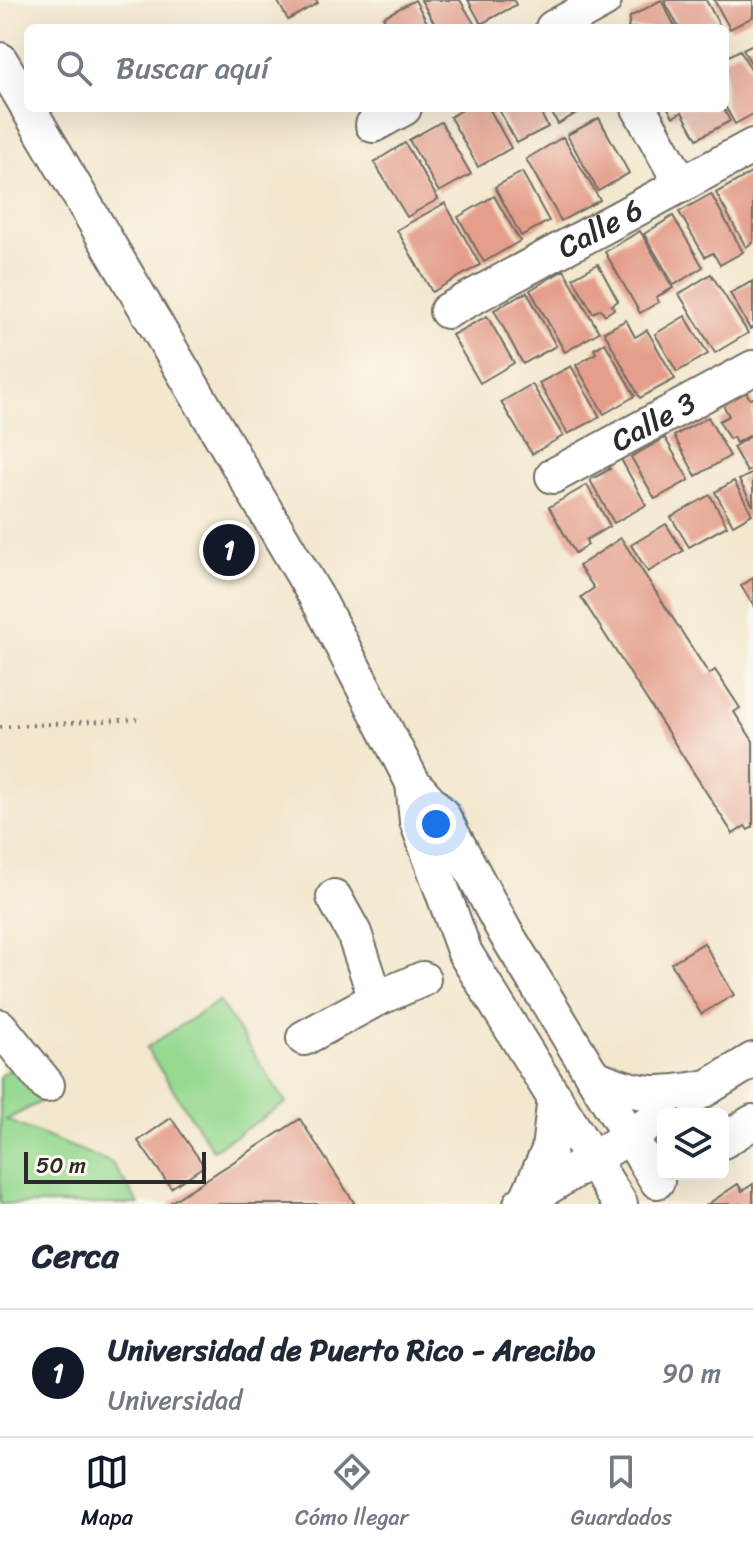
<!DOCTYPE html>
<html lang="es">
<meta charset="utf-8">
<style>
body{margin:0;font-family:Sriracha,sans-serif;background:#f6f6f7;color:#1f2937}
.controls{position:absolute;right:24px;bottom:24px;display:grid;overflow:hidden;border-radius:12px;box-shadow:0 8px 32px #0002}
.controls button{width:72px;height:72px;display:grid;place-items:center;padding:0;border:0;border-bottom:2px solid #e0e1e3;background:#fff;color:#1f2937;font:40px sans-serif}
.scale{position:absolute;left:24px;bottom:20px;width:182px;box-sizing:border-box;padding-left:8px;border:4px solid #2b2b2b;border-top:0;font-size:22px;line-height:28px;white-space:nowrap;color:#2b2b2b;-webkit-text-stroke:6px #fbf7ec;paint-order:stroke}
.you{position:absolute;left:436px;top:824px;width:28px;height:28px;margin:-20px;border:6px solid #fff;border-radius:50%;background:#1a73e8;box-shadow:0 0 0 12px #1a73e833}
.badge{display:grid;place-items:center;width:52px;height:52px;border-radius:50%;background:#111827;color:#fff;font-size:26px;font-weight:700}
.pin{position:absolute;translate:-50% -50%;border:4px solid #fff;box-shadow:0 2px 8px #0006}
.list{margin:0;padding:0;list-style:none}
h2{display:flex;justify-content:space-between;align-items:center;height:104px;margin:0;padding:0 32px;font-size:34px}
h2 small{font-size:26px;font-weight:400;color:#747a83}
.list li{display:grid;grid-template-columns:52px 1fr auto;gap:24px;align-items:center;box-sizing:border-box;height:128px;padding:0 32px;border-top:2px solid #e0e1e3}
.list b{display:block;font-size:30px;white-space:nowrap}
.list p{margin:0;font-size:26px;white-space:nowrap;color:#747a83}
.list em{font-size:26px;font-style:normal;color:#747a83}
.icon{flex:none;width:44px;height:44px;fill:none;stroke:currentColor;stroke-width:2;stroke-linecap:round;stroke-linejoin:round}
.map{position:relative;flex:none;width:753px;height:1204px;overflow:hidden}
.search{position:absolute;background:#fff;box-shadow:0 8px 32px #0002;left:24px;right:24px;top:24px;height:88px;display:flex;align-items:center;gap:20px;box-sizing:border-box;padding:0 28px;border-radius:12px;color:#747a83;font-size:30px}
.sheet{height:232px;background:#fff}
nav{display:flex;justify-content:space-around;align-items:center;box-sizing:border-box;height:112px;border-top:2px solid #e0e1e3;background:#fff;font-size:22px;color:#747a83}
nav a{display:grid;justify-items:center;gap:4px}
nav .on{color:#111827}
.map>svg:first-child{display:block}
.green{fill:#96d991;stroke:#60825e;stroke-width:2}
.building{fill:#e49e8b}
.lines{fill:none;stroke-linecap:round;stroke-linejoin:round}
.minor-casing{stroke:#716d64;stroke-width:38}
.path{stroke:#716d64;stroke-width:4;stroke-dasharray:2 6;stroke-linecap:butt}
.minor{stroke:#fff;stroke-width:34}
.labels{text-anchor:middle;stroke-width:6;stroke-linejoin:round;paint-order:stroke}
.street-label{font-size:30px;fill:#2b2b2b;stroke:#fbf7ec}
</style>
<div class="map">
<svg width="753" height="1204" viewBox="0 0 753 1204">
<rect width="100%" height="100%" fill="#fbf7ec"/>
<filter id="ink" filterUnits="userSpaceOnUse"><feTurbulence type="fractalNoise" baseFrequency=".0125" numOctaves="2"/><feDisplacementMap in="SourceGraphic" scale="16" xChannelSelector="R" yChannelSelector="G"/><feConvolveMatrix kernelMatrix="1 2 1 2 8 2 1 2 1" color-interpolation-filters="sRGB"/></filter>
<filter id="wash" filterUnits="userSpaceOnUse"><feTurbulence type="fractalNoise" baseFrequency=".006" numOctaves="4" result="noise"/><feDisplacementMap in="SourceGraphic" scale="32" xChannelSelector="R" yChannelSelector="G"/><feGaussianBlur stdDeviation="1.8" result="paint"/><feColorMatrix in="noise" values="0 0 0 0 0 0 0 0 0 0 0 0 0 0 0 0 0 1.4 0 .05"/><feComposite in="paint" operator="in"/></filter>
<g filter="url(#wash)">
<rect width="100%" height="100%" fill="#f3e7ce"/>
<g class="green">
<path d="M219 1001 286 1103 213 1150 146 1048Z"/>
<path d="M17 1065 40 1102 6 1120 112 1163 139 1204H0V1076Z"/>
</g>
<g id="blocks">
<g class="building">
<path d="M277 0H316L318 3 288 20Z"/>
<path d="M415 0 430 28H389L383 17Z"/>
<path d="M421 0H460L475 25 469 28H437Z"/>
<path d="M468 0H514L516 5 481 24Z"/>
<path d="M661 0 676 28H628L630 17Z"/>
<path d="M664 0H706L721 28H679Z"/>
<path d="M714 0H753V17L730 29Z"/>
<path d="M753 44V67L743 49Z"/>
<path d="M740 50 753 73V114L735 124 725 106V58Z"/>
<path d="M466 108H489L511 148 478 167 450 117Z"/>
<path d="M498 108H538L548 127 517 143Z"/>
<path d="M549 108H585L558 124Z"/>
<path d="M668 108H723L730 121 697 139 682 112 673 117Z"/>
<path d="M599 118 629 173 598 191 567 135Z"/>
<path d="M441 122 471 174 439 192 409 140Z"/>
<path d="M563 137 600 200 561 221 526 159Z"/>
<path d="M405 143 438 199 407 217 374 162Z"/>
<path d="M522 172 549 221 521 236 495 187Z"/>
<path d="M751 173 753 178V242L746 247 716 193Z"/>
<path d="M711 194 743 252 720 265 713 253 705 257 679 212Z"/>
<path d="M494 196 520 241 484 262 458 217Z"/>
<path d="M445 203 480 265 432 292 397 230Z"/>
<path d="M673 216 703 267 674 285 644 234Z"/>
<path d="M640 231 673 288 656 297 659 302 640 313 605 252Z"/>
<path d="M598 264 618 301 612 305 614 309 605 315 601 309 593 313 573 278Z"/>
<path d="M564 270 599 332 565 352 530 290Z"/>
<path d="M711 274 748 333 715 353 679 294Z"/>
<path d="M753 281V327L750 329 730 293Z"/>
<path d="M527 292 556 346 523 364 494 310Z"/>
<path d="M487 316 514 363 480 383 452 335Z"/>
<path d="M685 316 708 354 677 372 655 334Z"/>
<path d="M626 320 635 337 647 330 675 379 640 398 604 332Z"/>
<path d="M605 343 635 396 604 414 576 365 596 353 594 349Z"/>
<path d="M571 366 600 417 568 434 539 383Z"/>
<path d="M532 384 563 436 532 454 501 402Z"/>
<path d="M746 392 750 399 753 398V434L736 443 733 437 729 439 719 421 729 416 723 405Z"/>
<path d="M708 417 730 456 696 476 674 436Z"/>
<path d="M753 435V468L747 472 733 447Z"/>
<path d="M665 438 689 480 655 499 631 457Z"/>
<path d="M615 448 646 505 614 523 590 480 610 469 602 455Z"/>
<path d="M753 473V506L739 480Z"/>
<path d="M734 481 752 514 733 525 715 492Z"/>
<path d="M587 485 610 526 586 540 588 545 575 553 549 507Z"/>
<path d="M710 495 727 526 689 547 671 517Z"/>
<path d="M666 524 683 551 648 572 631 545Z"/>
<path d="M621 538 709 674 715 670 740 708 734 712 753 741V827L748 830 745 826 733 834 581 597 594 588 579 566Z"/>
<path d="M753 578V605L741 586Z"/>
<path d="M704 943 734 995 701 1014 671 963Z"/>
<path d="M171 1118 204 1166 171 1188 138 1141Z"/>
<path d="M300 1119 355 1204H168Z"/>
<path d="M738 1184 742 1191 753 1184V1204H708Z"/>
</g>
</g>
</g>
<g filter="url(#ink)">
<use href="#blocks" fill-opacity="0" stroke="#716d64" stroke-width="2"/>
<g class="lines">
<defs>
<g id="minor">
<path d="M553 28 604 0"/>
<path d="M0 60 28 107"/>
<path d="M28 108 321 605 413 783 442 815 505 932 657 1181"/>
<path d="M639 108 682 185"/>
<path d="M373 125 404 108"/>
<path id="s1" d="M447 311 753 146"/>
<path id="s2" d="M553 476 753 368"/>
<path d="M413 783 417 821 465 953 620 1204"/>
<path d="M334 897 354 933 376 999 423 979"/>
<path d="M0 1027 47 1085"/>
<path d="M304 1038 376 999"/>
<path d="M593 1076C641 1097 658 1096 709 1087"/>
<path d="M692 1097 753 1060"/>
<path d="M723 1141 753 1122"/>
<path d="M526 1201 549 1150 555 1097"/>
<path d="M521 1204 663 1115"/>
</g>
</defs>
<use href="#minor" class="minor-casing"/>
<path class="path" d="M0 727 137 719"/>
<use href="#minor" class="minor"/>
</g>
</g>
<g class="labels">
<g class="street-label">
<text dy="10" stroke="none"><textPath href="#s1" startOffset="174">Calle 6</textPath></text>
<text dy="10" stroke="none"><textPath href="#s2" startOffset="114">Calle 3</textPath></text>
</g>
</g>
</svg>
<div class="controls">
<button><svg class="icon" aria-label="layers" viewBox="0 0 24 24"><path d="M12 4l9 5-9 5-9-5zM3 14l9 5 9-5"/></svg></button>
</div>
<div class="scale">50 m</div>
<div class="you"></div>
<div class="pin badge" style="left:229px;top:550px">1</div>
<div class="search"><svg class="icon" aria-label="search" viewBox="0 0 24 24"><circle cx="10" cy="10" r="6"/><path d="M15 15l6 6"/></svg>Buscar aquí</div>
</div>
<section class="sheet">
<h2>Cerca<small></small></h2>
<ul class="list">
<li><span class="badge">1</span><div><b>Universidad de Puerto Rico - Arecibo</b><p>Universidad</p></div><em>90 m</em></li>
</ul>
</section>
<nav>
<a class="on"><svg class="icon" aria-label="map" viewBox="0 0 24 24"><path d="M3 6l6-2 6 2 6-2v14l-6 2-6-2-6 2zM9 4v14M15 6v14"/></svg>Mapa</a>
<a><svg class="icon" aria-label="directions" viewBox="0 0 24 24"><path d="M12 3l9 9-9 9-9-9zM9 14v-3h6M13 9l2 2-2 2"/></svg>Cómo llegar</a>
<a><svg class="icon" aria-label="saved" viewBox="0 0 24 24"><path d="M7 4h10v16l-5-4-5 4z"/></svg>Guardados</a>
</nav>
